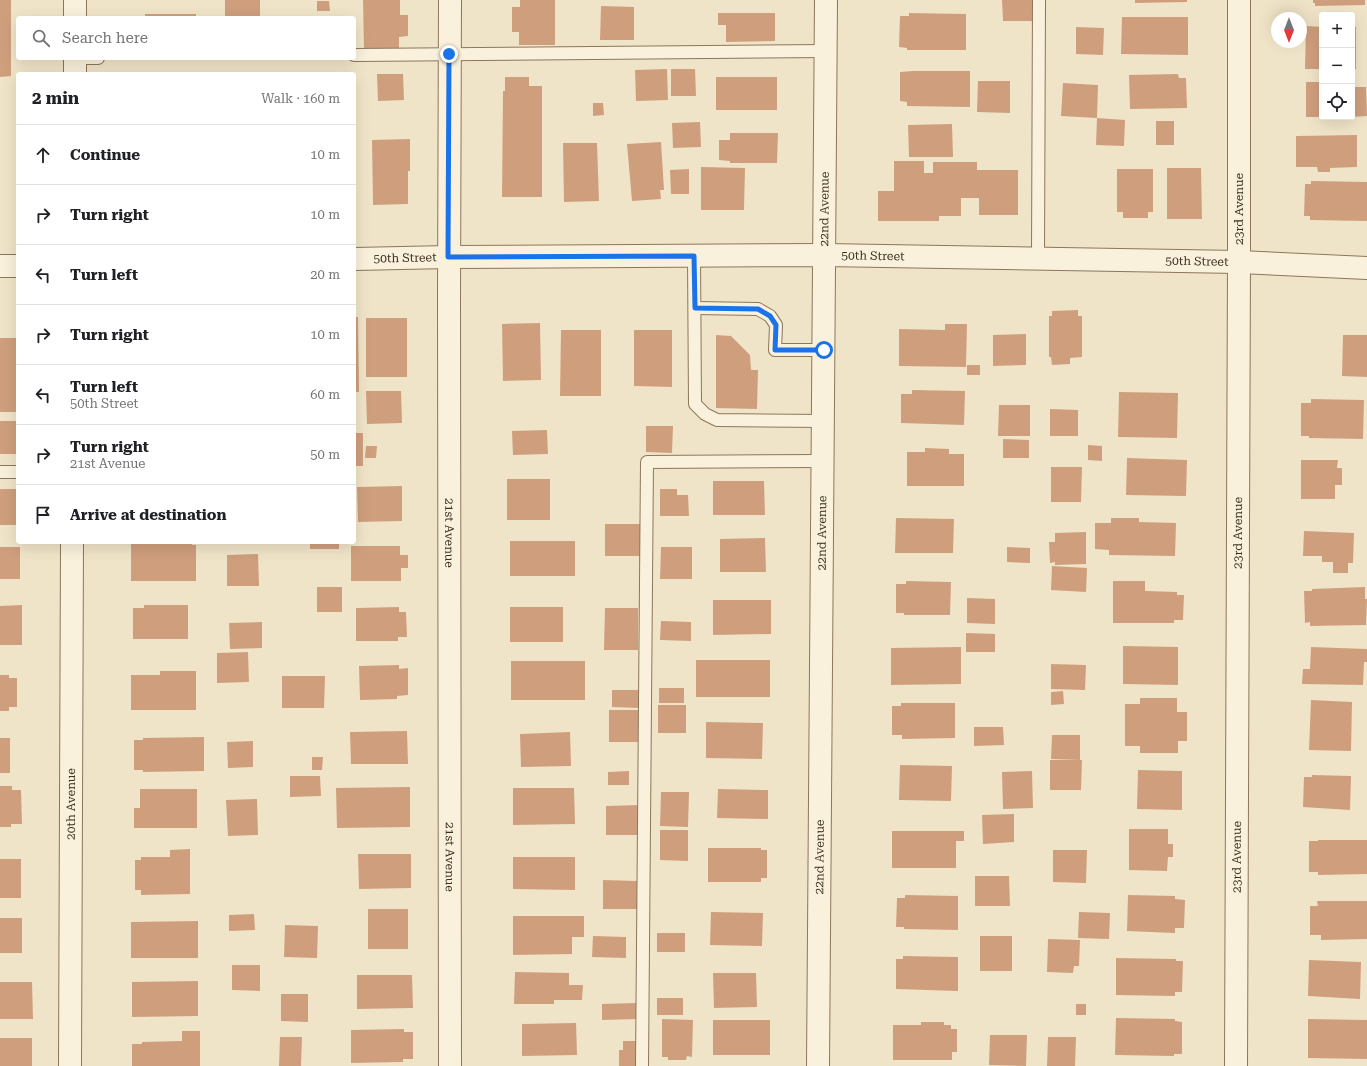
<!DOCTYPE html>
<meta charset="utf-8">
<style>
body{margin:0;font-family:"Roboto Serif",serif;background:#f6f6f6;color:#202124}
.controls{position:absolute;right:12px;top:12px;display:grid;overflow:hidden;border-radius:4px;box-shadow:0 4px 16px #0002}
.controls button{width:36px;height:36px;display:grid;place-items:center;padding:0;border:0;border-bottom:1px solid #e0e0e0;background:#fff;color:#202124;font:20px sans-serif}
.compass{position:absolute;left:1271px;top:12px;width:36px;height:36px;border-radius:50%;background:#fff;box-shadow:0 4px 16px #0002;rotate:180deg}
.stop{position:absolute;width:12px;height:12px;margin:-9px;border:3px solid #1a73e8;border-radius:50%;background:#fff}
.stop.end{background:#1a73e8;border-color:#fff;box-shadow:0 1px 4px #0008}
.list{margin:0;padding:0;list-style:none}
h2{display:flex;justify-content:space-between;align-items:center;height:52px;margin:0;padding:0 16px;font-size:17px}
h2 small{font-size:13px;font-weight:400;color:#757577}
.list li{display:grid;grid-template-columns:26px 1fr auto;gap:12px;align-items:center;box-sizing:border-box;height:60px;padding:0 16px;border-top:1px solid #e0e0e0}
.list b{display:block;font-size:15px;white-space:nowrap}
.list p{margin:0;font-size:13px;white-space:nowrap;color:#757577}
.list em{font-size:13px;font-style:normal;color:#757577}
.icon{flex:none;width:22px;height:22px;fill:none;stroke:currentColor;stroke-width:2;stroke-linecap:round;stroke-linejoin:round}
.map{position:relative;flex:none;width:1367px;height:1066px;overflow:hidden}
.search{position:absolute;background:#fff;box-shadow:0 4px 16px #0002;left:16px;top:16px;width:340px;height:44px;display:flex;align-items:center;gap:10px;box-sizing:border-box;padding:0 14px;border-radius:4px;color:#757577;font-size:15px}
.panel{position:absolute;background:#fff;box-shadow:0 4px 16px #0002;left:16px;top:72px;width:340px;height:472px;border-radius:4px}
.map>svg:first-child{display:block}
.building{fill:#cf9f7d}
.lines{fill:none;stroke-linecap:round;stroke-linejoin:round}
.service-casing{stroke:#8d765c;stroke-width:14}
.minor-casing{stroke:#8d765c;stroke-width:24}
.tertiary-casing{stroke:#8d765c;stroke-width:24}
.service{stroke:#faf1dc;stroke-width:12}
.minor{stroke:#faf1dc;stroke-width:22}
.tertiary{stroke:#faf1dc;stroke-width:22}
.route{stroke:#1a73e8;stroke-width:5}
.labels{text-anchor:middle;stroke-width:3.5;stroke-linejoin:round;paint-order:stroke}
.street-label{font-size:12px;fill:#3d2e20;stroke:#f7eed8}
</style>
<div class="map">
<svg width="1367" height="1066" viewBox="0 0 1367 1066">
<rect width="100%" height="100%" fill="#f0e4c8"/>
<g class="building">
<path d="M0 0H11V76L0 77Z"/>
<rect x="225" y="0" width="35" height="18"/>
<path d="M363 0H400V15H408V36L399 37V48L364 49Z"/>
<path d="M520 0H555V45H519V32H512V7H520Z"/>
<path d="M1002 0H1033L1034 21H1003Z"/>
<path d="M1135 0H1187V2L1135 3Z"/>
<path d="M1313 0H1365V5L1315 6V3H1313Z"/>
<path d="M317 1H329L330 11H317Z"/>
<path d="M601 6 634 7V40H600Z"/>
<path d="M718 13H775V41L726 42V25H718Z"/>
<path d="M909 13 966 14V50H907V48L899 47 900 16H909Z"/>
<rect x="145" y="14" width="51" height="4"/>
<path d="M1122 17H1188V55L1121 54Z"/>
<path d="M1306 26 1322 27V69H1305Z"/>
<path d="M1076 27 1104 28 1103 55 1076 54Z"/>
<rect x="1352" y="27" width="4" height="42"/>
<path d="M667 69 668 100 636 101 635 70Z"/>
<path d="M671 69H695L696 96H671Z"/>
<path d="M913 71H970V107L907 106V102L900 101V72Z"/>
<rect x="140" y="72" width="32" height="2"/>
<path d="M377 74H403L404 100 378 101Z"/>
<path d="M1178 74 1179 78H1186L1187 108 1130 109 1129 75Z"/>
<path d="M505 77H529V86H542V197H502L503 91H505Z"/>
<rect x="716" y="77" width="61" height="33"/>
<path d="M978 81H1010V113L977 112Z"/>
<rect x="1306" y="82" width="16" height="35"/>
<path d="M1063 83 1098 85 1097 118 1061 116Z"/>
<path d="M1352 87H1366L1367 116 1352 117Z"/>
<path d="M593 103H603L604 115 593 116Z"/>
<path d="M1097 118 1125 120 1124 146 1096 145Z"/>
<rect x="1156" y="121" width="18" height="24"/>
<path d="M700 122 701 147 673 148 672 123Z"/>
<path d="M952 124 953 157H909L908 125Z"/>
<path d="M730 133H778L777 163H730V161L719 160V140H730Z"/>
<path d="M1357 135V167L1330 168V172H1318L1317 167H1296V136Z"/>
<path d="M410 139V171H408V204L373 205 372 140Z"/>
<path d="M661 142 664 190H660L661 199 632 201 627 144Z"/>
<path d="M563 143H597L599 201 564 202Z"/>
<path d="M894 161H924V173H933V162H977V170H1018V215H979V198H961V216H939V221H878V191H894Z"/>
<path d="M701 167 745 168 744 210H701Z"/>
<path d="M1167 168H1201L1202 219H1167Z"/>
<path d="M689 169V194H671L670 170Z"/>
<path d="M1117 169H1153V212H1148V218H1123V212H1117Z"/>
<path d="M1311 181 1367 182V221L1310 220V216H1304L1305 184H1311Z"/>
<path d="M1078 310V316H1082V357L1070 358V364L1052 365 1051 357H1049V316H1052V311Z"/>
<path d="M354 317H358L359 392H354Z"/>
<rect x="366" y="318" width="41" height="59"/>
<path d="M540 323 541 380 503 381 502 324Z"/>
<path d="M945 324H967L966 367 899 366V329L945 330Z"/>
<path d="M561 330H601V396H560Z"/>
<path d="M634 330H672V387L634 386Z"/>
<path d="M1026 334V365L993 366V335Z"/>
<path d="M716 335 731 336 750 355 751 370H758L757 409 716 408Z"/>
<path d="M1343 335H1367V377L1342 376Z"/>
<rect x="0" y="338" width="18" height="74"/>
<rect x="967" y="365" width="13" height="10"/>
<path d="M912 390 965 391 964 425 901 423V394H912Z"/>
<path d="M366 391H401L402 423 367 424Z"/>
<path d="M1119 392 1178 393 1177 438 1118 437Z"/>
<path d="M1311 399 1364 400 1363 439 1309 438V436H1301V403H1311Z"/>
<path d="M999 405H1030V436H998Z"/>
<path d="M1050 409 1078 410V436H1050Z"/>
<rect x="0" y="421" width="17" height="33"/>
<path d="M646 426H673L672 453 646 452Z"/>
<path d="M547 430 548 454 513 455 512 431Z"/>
<rect x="354" y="433" width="9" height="33"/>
<path d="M1003 439 1029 440V458H1003Z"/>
<path d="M1088 445 1102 446V461L1088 460Z"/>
<path d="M366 446H377L376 458H365Z"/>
<path d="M925 448 949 449V454H964V486H907V452H925Z"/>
<path d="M1127 458 1187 460 1186 496 1126 495Z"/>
<path d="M1301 460H1338L1337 468H1342V485H1335V499H1301Z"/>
<path d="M1051 467H1082L1081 502H1051Z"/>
<rect x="507" y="479" width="43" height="41"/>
<path d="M713 481H764L765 515H713Z"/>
<path d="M402 486V521L358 522 357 487Z"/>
<rect x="0" y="489" width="18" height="36"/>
<path d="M660 489H677V495H688L689 516H660Z"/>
<path d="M896 518 954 519 953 553H895Z"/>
<path d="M1111 518H1139V522L1176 523 1175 556 1109 555V550L1095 549V523H1111Z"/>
<rect x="605" y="524" width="36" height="32"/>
<path d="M1304 531 1354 533 1353 563H1348V573H1333V562H1322V556H1303Z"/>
<path d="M1086 532V564L1055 565V562L1050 563 1049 542H1055V533Z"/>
<path d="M765 538 766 572H720V539Z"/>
<rect x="510" y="541" width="65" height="35"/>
<path d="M178 542H192V545H196V581H131V544H178Z"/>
<rect x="310" y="542" width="29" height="7"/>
<path d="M351 546H400V555H408V568H401V581H351Z"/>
<rect x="0" y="547" width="20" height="32"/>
<path d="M661 547H692V579H660Z"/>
<path d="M1007 547 1030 548V563L1007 562Z"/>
<path d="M258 554 259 586H227V555Z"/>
<path d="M1052 566 1087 568 1086 592 1051 590Z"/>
<path d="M906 581 951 582 950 615H904V613H896V584H906Z"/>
<path d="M1113 581H1145V591L1177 592V595H1184L1183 620H1174V623H1113Z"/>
<rect x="317" y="587" width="25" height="25"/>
<path d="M1365 587V599H1367L1366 625 1310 626V622L1305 623 1304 591H1312V589Z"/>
<path d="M967 598 995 599V624L967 623Z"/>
<path d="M713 600H771V634L713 635Z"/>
<path d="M22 605V645H0V606Z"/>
<path d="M144 605H188V639H133V608H144Z"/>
<path d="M399 607V612H406L407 637H398V641H356V608Z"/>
<rect x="510" y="607" width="53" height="35"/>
<path d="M605 608H638V650H604Z"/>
<path d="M661 621 691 622V641L660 640Z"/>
<path d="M262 622V648L230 649 229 623Z"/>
<path d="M966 633 995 634V652H966Z"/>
<path d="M1123 646 1178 647V685L1123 684Z"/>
<path d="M961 647V684L891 685V648Z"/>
<path d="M1311 647 1367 649V662H1364L1363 685 1302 684 1303 669H1310Z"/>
<path d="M248 652 249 682 217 683V653Z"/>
<rect x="696" y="660" width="74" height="37"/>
<rect x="511" y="661" width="74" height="39"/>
<path d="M1051 664 1086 665 1085 690 1051 689Z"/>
<path d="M399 665V669L408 668V695L397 696V699L360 700 359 666Z"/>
<path d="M160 671H196V710H131V675H160Z"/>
<path d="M0 675H9V678H17V707H9V711H0Z"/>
<path d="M282 676H325L324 708H282Z"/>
<rect x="659" y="688" width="25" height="15"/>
<path d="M612 690H641L640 708 612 707Z"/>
<path d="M1063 691 1064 704 1051 705V692Z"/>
<path d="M1140 698H1177V712H1187V741H1178V753H1140V746H1125V704H1140Z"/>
<path d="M1311 700 1352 702 1351 751 1309 750Z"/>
<path d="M901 703H955V738L902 739V735H892V706H901Z"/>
<rect x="658" y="705" width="28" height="28"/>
<rect x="609" y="710" width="31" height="32"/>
<path d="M706 722 763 723 762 759 706 758Z"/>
<path d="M974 727H1003L1004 745 974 746Z"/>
<path d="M407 731 408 764H351L350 732Z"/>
<path d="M570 732 571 766 521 767 520 734Z"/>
<path d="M1052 735H1080V760L1051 759Z"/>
<path d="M204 737V771L143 772V770H134V740H143V738Z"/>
<rect x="0" y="738" width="10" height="35"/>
<path d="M253 741V767L228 768 227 742Z"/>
<path d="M312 757H323L322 770H312Z"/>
<path d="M1050 760H1082L1081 790H1050Z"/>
<path d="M900 765 952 766 951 801 899 800Z"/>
<path d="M1138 770 1182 771V810L1137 809Z"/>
<path d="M629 771V785H608V772Z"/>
<path d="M1032 771 1033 808 1003 809 1002 772Z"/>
<path d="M1312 775 1351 776 1350 810 1303 807 1304 777H1312Z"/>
<path d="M290 776H320L321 796 290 797Z"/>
<path d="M0 786H12V790H21L22 824H11V827H0Z"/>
<path d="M410 787V827L337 828 336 788Z"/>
<path d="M513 788H574L575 824 513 825Z"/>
<path d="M140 789H197V828H134V808H140Z"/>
<path d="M718 789 768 790V819L717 818Z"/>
<path d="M661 792H689L688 827 660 826Z"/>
<path d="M257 799 258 835 228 836 226 800Z"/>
<path d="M640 805V835H606V806Z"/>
<path d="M1014 814V842L983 844 982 815Z"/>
<path d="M1129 829H1168V844H1173V857H1168L1167 871 1129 870Z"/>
<path d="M660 830H688V861L660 860Z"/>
<path d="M892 831H964V841H956V868H892Z"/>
<path d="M1318 840H1367V874L1318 875V872H1309V841H1318Z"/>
<path d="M708 848H761V850H767V878H761V882H708Z"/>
<path d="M190 849V894L141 895V890H135V860H141V857H170V850Z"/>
<path d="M1053 850H1087L1086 883 1053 882Z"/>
<path d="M358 854H411V888L359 889Z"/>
<path d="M513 857H575V890L513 889Z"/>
<rect x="0" y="859" width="21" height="39"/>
<path d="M975 876H1009L1010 906H975Z"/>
<path d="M603 880 637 881V909H603Z"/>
<path d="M905 895 958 896V930L904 929V927H896L897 898H905Z"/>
<path d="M1128 895 1175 896V899L1185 900 1184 928H1175V933L1127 931Z"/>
<path d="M1317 901H1367V939L1321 940V935H1310V906H1318Z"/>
<rect x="368" y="909" width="40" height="40"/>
<path d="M711 912 763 913 762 946 710 945Z"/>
<path d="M1079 912 1110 913 1109 939 1078 938Z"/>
<path d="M254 914 255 930 229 931V915Z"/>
<path d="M513 916H584V937H572V954L513 955Z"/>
<rect x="0" y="918" width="22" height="35"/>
<path d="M198 921V958H131V922Z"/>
<path d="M285 925 318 926 317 958 284 957Z"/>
<rect x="657" y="933" width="28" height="19"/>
<path d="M593 936 626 937V958L592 957Z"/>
<rect x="980" y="936" width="32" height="35"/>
<path d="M1048 939 1080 940 1079 966H1074L1073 973 1047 972Z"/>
<path d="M903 956 958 957V991L896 989V959H903Z"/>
<path d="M1116 958 1176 959V961H1183L1182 992H1175V996L1116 995Z"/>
<path d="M1309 960 1361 962 1360 999 1308 996Z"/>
<path d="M232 965H260V991L232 990Z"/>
<path d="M515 972 569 973V985H583L582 1000H554V1004H514Z"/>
<path d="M713 973H756L757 1007 714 1008Z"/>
<path d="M357 975H412L413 1008 357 1009Z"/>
<path d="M198 981V1016L132 1017V982Z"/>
<path d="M0 982H32L33 1019H0Z"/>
<path d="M281 994H308V1022L281 1021Z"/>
<rect x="657" y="998" width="26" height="17"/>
<path d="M637 1003 638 1019 602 1020V1004Z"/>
<rect x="1076" y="1004" width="10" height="11"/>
<path d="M1116 1018 1175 1019V1021L1182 1022V1054H1174V1056L1115 1055Z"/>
<path d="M662 1019 693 1020 692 1057 687 1056 686 1060H668V1057H662Z"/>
<path d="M1308 1019 1367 1020V1059L1308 1058Z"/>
<rect x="713" y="1020" width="57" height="35"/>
<path d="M921 1022H944V1025H951V1029H957V1052H952V1060H893V1025H921Z"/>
<path d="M576 1023 577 1055 522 1056V1024Z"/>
<path d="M404 1029V1032H413V1059H403V1062L351 1063V1030Z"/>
<path d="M182 1031H200V1066H132V1044H142V1042L182 1041Z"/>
<path d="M990 1035H1027L1026 1066 989 1065Z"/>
<path d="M280 1037H302L301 1066H279Z"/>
<path d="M1048 1037H1076L1075 1066H1047Z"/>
<rect x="0" y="1038" width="32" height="28"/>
<path d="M623 1041H636V1066H619V1050H623Z"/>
</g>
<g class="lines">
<defs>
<g id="service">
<path d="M354 55 825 51"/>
<path d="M75 58H98"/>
<path d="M694 256 695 404 705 414 717 420 824 421"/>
<path d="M1038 259 1039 0"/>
<path d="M695 308 758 309 770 316 776 325 775 350H824"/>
<path d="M0 472H18"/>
<path d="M642 1066 647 462 823 461"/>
</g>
<g id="minor">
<path d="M75 0V18"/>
<path id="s1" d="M450 0 449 298 450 1066"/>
<path d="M75 74V58"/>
<path id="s2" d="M70 1066 72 542"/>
<path id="s3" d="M1236 1066 1239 262V0"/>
</g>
<g id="tertiary">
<path id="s4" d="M354 259 449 257 825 255 1239 262 1367 268"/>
<path d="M0 266H18"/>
<path id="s5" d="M818 1066 826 0"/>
</g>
</defs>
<use href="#service" class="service-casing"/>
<use href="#minor" class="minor-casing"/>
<use href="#tertiary" class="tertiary-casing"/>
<use href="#service" class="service"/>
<use href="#minor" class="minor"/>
<use href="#tertiary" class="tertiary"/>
</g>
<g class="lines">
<path class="route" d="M449 54 448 257 694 256 695 308 758 309 770 316 776 325 775 350H824"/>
</g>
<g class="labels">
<g class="street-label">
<text dy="4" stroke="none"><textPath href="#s5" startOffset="857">22nd Avenue</textPath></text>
<text transform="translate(1239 209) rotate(-90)" y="4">23rd Avenue</text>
<text dy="4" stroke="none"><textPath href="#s4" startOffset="519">50th Street</textPath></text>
<text dy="4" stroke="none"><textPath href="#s4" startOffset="51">50th Street</textPath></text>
<text dy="4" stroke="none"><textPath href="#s4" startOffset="843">50th Street</textPath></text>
<text dy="4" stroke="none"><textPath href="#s1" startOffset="533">21st Avenue</textPath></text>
<text dy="4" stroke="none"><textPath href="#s5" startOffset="533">22nd Avenue</textPath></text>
<text dy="4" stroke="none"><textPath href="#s3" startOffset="533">23rd Avenue</textPath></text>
<text dy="4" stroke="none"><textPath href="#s2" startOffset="262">20th Avenue</textPath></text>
<text dy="4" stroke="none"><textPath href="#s1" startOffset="857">21st Avenue</textPath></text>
<text dy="4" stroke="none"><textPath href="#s5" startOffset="209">22nd Avenue</textPath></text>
<text dy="4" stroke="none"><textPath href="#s3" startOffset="209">23rd Avenue</textPath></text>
</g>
</g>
</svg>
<div class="controls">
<button>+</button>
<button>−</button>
<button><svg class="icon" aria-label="locate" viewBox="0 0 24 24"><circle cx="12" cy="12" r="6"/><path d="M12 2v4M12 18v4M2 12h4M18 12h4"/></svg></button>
</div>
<svg class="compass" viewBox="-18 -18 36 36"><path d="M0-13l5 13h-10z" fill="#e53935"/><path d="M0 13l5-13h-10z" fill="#757577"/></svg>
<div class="stop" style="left:824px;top:350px"></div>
<div class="stop end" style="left:449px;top:54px"></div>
<div class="search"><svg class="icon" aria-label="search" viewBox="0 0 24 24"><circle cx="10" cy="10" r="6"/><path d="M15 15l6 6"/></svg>Search here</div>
<section class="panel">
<h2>2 min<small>Walk · 160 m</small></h2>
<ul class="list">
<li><svg class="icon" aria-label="ahead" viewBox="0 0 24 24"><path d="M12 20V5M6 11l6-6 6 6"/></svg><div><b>Continue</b></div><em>10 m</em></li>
<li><svg class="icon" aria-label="right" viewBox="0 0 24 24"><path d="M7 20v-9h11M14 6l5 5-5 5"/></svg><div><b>Turn right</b></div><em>10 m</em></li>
<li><svg class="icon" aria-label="left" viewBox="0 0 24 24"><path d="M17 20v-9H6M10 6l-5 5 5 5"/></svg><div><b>Turn left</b></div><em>20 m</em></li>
<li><svg class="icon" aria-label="right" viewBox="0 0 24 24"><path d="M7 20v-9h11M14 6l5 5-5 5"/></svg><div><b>Turn right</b></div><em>10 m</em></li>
<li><svg class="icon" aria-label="left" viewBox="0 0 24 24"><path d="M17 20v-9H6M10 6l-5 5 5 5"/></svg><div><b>Turn left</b><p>50th Street</p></div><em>60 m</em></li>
<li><svg class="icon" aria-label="right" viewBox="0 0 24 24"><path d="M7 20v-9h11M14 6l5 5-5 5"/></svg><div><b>Turn right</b><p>21st Avenue</p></div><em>50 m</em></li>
<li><svg class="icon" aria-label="arrive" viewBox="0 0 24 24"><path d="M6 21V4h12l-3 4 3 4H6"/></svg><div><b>Arrive at destination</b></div></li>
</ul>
</section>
</div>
